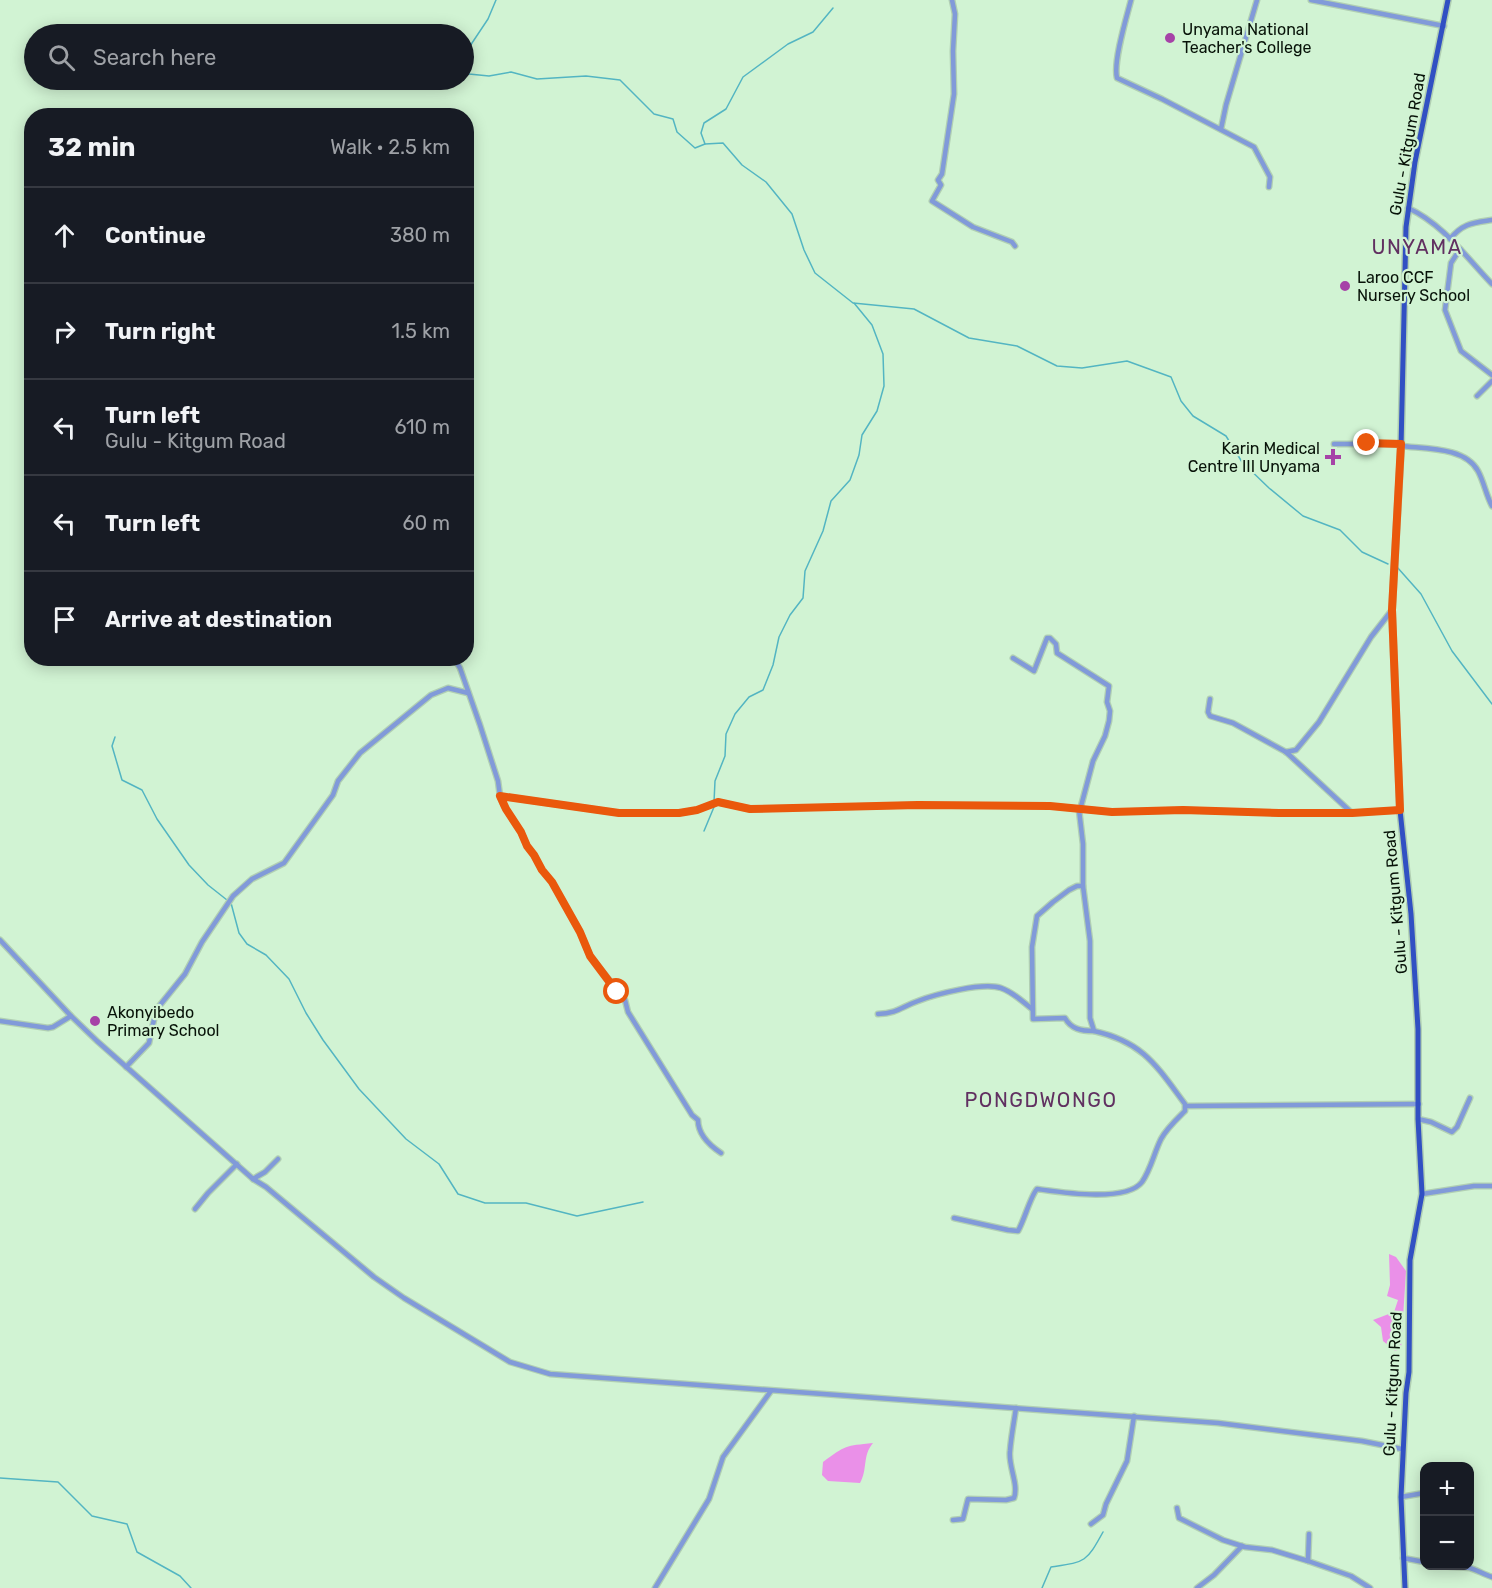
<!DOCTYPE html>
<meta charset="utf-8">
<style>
body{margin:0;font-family:Rubik,sans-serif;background:#242831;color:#f1f3f6}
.controls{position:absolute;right:18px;bottom:18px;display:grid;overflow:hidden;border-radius:12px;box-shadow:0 3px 15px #0003}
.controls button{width:54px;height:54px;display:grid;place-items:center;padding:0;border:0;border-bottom:2px solid #363941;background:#171b24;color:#f1f3f6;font:30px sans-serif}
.stop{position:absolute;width:18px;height:18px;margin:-14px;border:4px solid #ea580c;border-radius:50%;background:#fff}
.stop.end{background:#ea580c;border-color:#fff;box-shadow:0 2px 6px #0008}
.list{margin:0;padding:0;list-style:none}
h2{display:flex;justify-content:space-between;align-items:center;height:78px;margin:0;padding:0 24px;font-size:26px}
h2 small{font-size:20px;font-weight:400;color:#9ea1a6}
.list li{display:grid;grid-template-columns:39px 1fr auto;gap:18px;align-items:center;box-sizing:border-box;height:96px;padding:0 24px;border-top:2px solid #363941}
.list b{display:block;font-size:22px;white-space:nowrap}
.list p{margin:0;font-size:20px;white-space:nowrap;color:#9ea1a6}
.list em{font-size:20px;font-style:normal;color:#9ea1a6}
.icon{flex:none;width:33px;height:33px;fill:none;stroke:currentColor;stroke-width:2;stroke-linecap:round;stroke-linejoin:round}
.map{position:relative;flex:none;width:1492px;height:1588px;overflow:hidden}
.search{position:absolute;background:#171b24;box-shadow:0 3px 15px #0003;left:24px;top:24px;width:450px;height:66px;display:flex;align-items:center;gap:15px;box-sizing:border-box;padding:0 21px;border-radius:33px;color:#9ea1a6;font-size:22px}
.panel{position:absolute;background:#171b24;box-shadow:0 3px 15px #0003;left:24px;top:108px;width:450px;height:558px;border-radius:24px}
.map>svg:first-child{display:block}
.forest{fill:#ea90e8}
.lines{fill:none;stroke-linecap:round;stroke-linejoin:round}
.stream{stroke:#53b5c2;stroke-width:1.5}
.minor-casing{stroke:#b1cfb3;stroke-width:7}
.major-casing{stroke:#b1cfb3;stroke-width:8}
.minor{stroke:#819ad9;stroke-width:4.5}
.major{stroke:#3150c3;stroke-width:5}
.route{stroke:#ea580c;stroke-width:8}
.poi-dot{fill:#a642a7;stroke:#d1f3d3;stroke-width:2}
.labels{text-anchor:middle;stroke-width:4.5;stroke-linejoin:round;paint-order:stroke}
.poi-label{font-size:16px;fill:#071208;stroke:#d1f3d3;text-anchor:start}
.street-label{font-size:16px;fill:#071208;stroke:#d1f3d3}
.quarter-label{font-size:20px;letter-spacing:1.5px;fill:#613061;stroke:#d1f3d3}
</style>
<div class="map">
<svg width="1492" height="1588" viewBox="0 0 1492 1588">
<rect width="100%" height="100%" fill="#d1f3d3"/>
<g class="forest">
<path d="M1389 1254 1396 1257 1406 1271 1401 1349 1395 1351 1383 1341 1381 1327 1373 1320 1394 1312 1398 1300 1387 1296 1390 1285Z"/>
<path d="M873 1443C862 1456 868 1469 860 1483L828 1481 822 1475 823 1462C846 1445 845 1446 873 1443Z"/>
</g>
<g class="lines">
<g class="stream">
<path d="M464 55 488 19 496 0"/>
<path d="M464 69 469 74 489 76 511 72 537 79 586 76 620 80 654 114 673 119 677 132 695 148 705 144 723 143 742 165 766 182 792 214 804 250 815 273 853 303 914 309 969 338 1017 346 1057 366 1082 368 1127 361 1171 377 1181 401 1193 416 1226 436 1242 462 1269 488 1303 516 1340 530 1362 552 1388 564"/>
<path d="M705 144 701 133 704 123 726 109 743 77 788 44 813 32 833 8"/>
<path d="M1397 567 1421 594 1452 651 1492 704"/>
<path d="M115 737 112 746 122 780 142 790 157 819 189 865 208 885 227 900"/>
<path d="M714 802 715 781 725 756 726 734 735 714 749 697 763 690 773 665 779 637 790 615 803 598 805 571 823 531 831 501 850 480 859 455 862 435 877 411 884 386 883 354 872 325 854 303"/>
<path d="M704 831 714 807"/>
<path d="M231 903 239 933 247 944 266 955 289 979 306 1013 323 1040 359 1089 406 1139 439 1164 458 1194 485 1203H526L577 1216 643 1202"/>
<path d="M0 1478 58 1482 92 1516 127 1524 137 1552 180 1576 191 1588"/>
<path d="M1042 1588 1051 1567C1085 1562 1086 1563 1103 1532"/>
</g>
<defs>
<g id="minor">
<path d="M952 0 955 14 953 51 954 94 942 174 938 180 941 185 932 201 973 227 1012 242 1015 246"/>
<path d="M1131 0C1126 19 1113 62 1117 78L1162 99 1254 147 1270 177 1269 187"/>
<path d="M1311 0 1444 26"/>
<path d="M1221 129 1226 105 1257 0"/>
<path d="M1408 208C1443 224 1466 257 1492 284"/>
<path d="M1450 239C1463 223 1473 223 1492 220"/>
<path d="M1460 249 1451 263 1445 310 1461 351 1492 375"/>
<path d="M1477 396 1492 381"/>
<path d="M1334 444H1401"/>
<path d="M1401 446C1426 449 1465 447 1478 471 1484 482 1486 495 1492 506"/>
<path d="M454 658 460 668 480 725 498 781 500 796 504 806 521 832 527 846 534 855 542 870 552 882 580 932 590 956 625 1000 628 1012 692 1115 698 1120C698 1135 709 1145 721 1153"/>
<path d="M1013 658 1034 671 1047 638H1050L1056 644 1057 653 1109 686 1107 702 1110 711 1109 721 1105 736 1093 761 1080 810"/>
<path d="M1210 699 1208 712 1210 716 1233 723 1286 752 1352 813"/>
<path d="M1286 752 1296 750 1319 722 1371 637 1392 610"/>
<path d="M500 796 619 813H679L697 810 718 802 750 809 918 805 1050 806 1112 812 1183 810 1279 813H1352L1400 810"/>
<path d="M1083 886H1077L1069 890 1053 902 1037 916 1032 947 1033 1019 1065 1018C1071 1029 1081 1031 1094 1031"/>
<path d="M0 940 71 1016 97 1041 253 1179 266 1187 374 1277 404 1298 510 1362 550 1374 1218 1423 1362 1441 1402 1449"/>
<path d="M878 1014C898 1013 901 1007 918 1001 936 994 983 982 1001 988 1013 992 1023 1002 1032 1009"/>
<path d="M0 1021 48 1028 53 1027 71 1016"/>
<path d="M126 1067 149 1043 156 1010 185 974 202 942 233 896 252 879 284 863 333 795 338 781 360 753 431 695 448 688 468 693"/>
<path d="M1186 1106 1419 1104"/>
<path d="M1418 1119 1431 1122 1452 1132 1457 1127 1470 1098"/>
<path d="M253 1179 265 1172 278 1159"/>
<path d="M1422 1194 1474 1186H1492"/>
<path d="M195 1209 208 1193 237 1164"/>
<path d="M954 1218 1008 1230 1018 1231C1024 1221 1031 1195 1037 1189 1059 1192 1126 1203 1142 1182 1151 1169 1154 1153 1161 1139 1167 1128 1176 1120 1185 1111V1104C1156 1065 1143 1042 1094 1031L1090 1018V941L1083 886V844L1079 810"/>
<path d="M1401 1497 1424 1493"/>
<path d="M1177 1508 1179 1518 1223 1540 1245 1547 1272 1550 1308 1561 1351 1576 1370 1588"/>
<path d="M953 1520 963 1519 968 1499 1006 1500 1014 1498C1019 1484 1008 1466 1010 1451 1011 1437 1014 1422 1016 1408"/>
<path d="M1091 1524 1103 1515 1106 1504 1127 1461 1134 1416"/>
<path d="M1403 1558 1424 1562"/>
<path d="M1308 1561 1309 1534"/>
<path d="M1440 1566C1450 1567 1460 1567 1470 1568 1474 1569 1486 1575 1492 1577"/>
<path d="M655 1588 709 1499 723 1457 771 1391"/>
<path d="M1197 1588 1214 1575 1242 1546"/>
</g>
<path id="major" d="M1405 1588 1401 1497 1406 1393 1409 1372 1410 1260 1422 1194 1418 1119V1029L1411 914 1400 810 1392 610 1401 448 1406 227 1415 162 1448 0"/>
</defs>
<use href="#minor" class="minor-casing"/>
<use href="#major" class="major-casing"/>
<use href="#minor" class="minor"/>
<use href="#major" class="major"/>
</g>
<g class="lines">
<path class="route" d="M617 992 590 956 580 932 552 882 542 870 534 855 527 846 521 832 506 809 500 796 619 813H679L697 810 718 802 750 809 918 805 1050 806 1112 812 1183 810 1279 813H1352L1400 810 1392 610 1401 444 1367 443"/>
</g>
<g class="poi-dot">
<circle cx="1170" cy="38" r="6"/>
<circle cx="1345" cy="286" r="6"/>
<path d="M1330 448h6v6h6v6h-6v6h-6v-6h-6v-6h6z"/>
<circle cx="95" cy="1021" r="6"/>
</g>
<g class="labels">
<g class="poi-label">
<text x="1182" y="35">Unyama National<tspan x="1182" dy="18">Teacher's College</tspan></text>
<text x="1357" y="283">Laroo CCF<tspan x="1357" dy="18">Nursery School</tspan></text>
<text x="1320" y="454" text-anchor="end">Karin Medical<tspan x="1320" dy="18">Centre III Unyama</tspan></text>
<text x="107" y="1018">Akonyibedo<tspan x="107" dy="18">Primary School</tspan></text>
</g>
<g class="street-label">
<text transform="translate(1407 144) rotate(-80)" y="6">Gulu - Kitgum Road</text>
<text transform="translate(1395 902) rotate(-95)" y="6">Gulu - Kitgum Road</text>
<text transform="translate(1392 1384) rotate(-87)" y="6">Gulu - Kitgum Road</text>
</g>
<g class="quarter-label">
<text x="1417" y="254">UNYAMA</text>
<text x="1041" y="1107">PONGDWONGO</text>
</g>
</g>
</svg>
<div class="controls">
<button>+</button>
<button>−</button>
</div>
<div class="stop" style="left:617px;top:992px"></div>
<div class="stop end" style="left:1367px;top:443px"></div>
<div class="search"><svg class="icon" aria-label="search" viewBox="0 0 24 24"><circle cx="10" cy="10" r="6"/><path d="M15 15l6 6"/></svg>Search here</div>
<section class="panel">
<h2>32 min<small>Walk · 2.5 km</small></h2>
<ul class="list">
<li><svg class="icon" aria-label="ahead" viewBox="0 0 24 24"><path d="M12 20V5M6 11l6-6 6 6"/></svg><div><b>Continue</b></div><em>380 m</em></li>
<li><svg class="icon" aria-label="right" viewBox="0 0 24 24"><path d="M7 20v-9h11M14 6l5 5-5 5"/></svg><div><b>Turn right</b></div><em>1.5 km</em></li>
<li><svg class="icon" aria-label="left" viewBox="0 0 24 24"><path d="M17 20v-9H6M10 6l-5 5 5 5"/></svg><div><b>Turn left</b><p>Gulu - Kitgum Road</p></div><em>610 m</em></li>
<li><svg class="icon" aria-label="left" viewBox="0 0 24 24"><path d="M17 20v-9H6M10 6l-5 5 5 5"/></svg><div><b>Turn left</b></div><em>60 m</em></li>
<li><svg class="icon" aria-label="arrive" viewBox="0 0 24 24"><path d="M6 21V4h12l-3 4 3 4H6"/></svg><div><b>Arrive at destination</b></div></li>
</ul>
</section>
</div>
